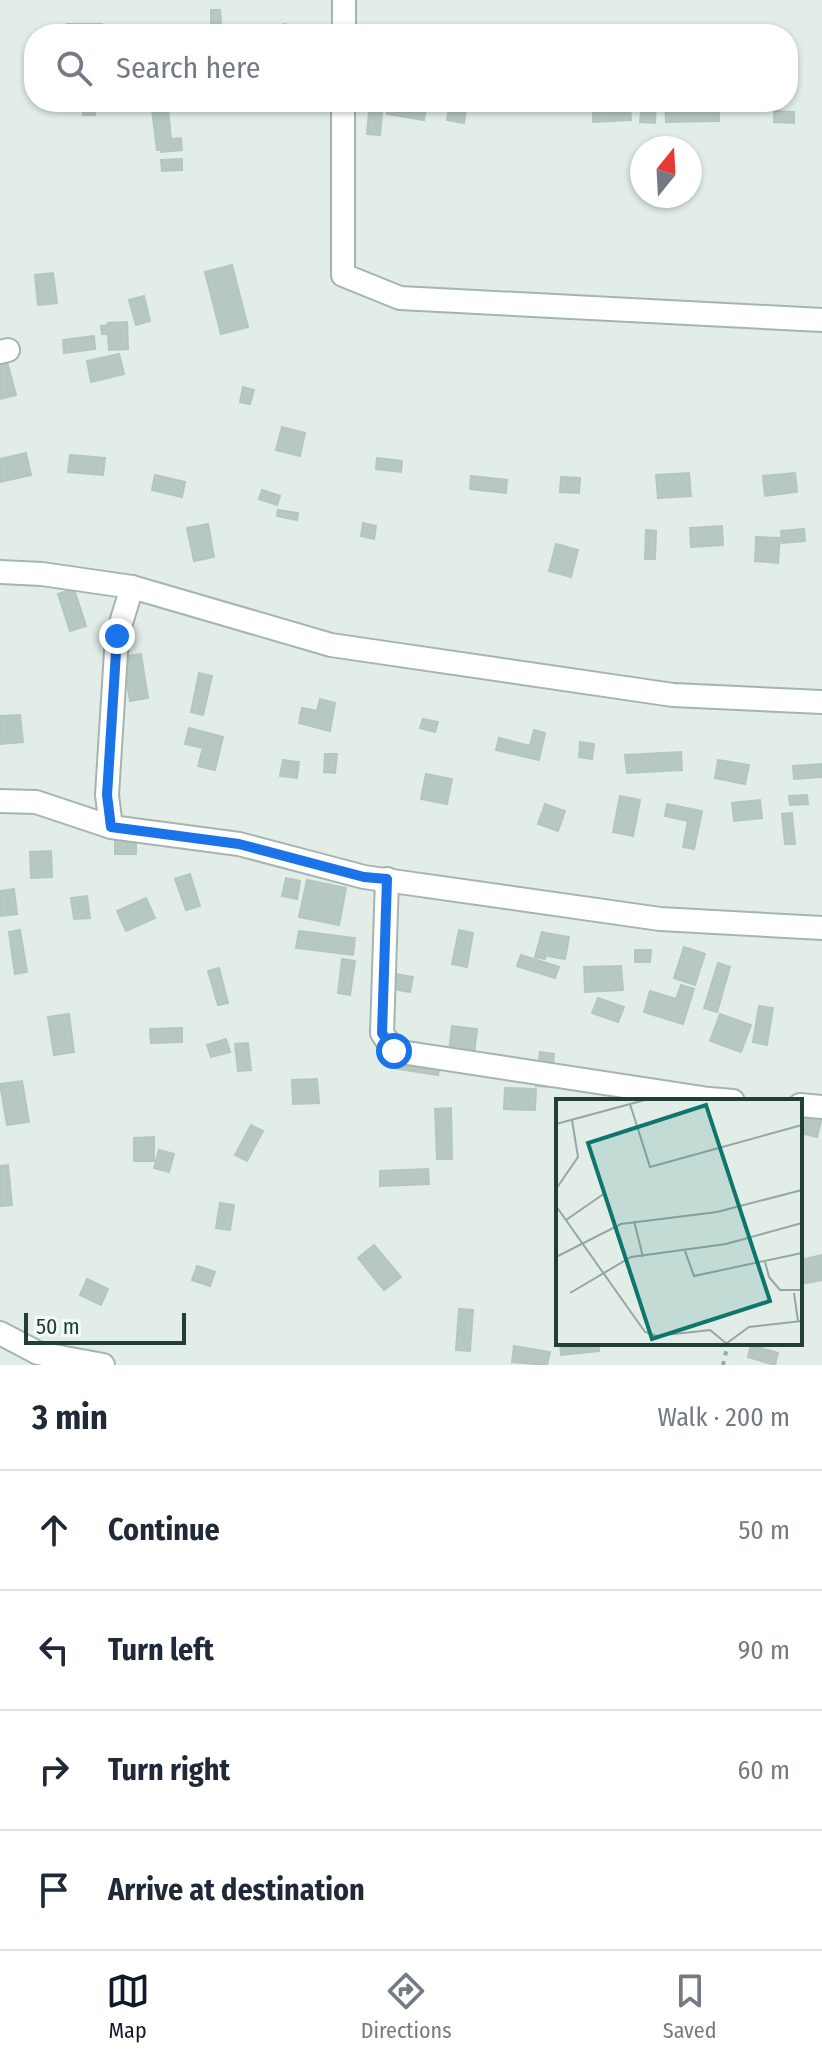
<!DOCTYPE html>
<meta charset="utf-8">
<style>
body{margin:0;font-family:"Fira Sans Condensed",sans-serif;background:#f6f6f7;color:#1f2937}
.compass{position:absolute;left:630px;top:136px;width:72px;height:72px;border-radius:50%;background:#fff;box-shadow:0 2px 6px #0004;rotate:18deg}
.scale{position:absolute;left:24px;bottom:20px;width:162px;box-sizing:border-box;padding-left:8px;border:4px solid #213f36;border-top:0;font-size:22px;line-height:28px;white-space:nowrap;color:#213f36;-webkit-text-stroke:6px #f3f9f6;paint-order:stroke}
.stop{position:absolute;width:24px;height:24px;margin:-18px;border:6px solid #1a73e8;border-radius:50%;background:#fff}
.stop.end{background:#1a73e8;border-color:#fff;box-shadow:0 2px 8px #0008}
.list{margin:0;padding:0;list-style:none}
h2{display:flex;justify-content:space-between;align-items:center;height:104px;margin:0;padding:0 32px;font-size:34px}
h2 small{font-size:26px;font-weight:400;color:#747a83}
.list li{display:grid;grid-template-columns:52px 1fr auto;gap:24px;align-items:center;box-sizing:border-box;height:120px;padding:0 32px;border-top:2px solid #e0e1e3}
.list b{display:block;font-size:30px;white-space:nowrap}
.list em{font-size:26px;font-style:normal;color:#747a83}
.icon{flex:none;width:44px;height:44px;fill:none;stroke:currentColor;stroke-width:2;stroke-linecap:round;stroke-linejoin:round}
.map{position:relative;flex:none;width:822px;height:1365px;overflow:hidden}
.search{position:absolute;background:#fff;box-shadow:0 2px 6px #0004;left:24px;right:24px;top:24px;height:88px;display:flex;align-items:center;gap:20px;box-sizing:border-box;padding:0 28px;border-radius:32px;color:#747a83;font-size:30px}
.sheet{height:584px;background:#fff}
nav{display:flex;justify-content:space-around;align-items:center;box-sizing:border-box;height:112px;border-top:2px solid #e0e1e3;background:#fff;font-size:22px;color:#747a83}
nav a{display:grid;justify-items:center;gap:4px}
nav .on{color:#111827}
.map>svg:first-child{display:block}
.building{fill:#b7c8c1;stroke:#b4c7bf;stroke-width:2}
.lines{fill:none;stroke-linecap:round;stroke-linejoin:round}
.minor-casing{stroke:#a4b5af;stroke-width:26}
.path{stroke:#82b2a1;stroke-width:4;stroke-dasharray:4 6;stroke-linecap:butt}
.minor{stroke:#fff;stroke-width:22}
.route{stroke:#1a73e8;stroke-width:10}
.inset-road{fill:none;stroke:#95a7a1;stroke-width:2}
.view{fill:#0f766e;fill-opacity:0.15;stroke:#0f766e;stroke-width:4}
.inset-edge{fill:none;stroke:#213f36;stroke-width:4}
</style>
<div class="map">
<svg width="822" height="1365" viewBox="0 0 822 1365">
<rect width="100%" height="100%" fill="#e2ede8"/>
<g class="building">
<path d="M211 10H220L221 23H211Z"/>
<rect x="67" y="24" width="35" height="10"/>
<path d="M284 24 296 27 295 34H282Z"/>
<path d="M519 25 537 27 536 34H518Z"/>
<path d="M179 26 196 30 195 34H176Z"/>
<path d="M680 27 707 29V34H680Z"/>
<path d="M84 102H96L95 115H83Z"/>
<path d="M389 102H427L424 120 387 114Z"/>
<path d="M450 102H467L464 123 447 120Z"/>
<path d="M642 102H656L655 123 640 122Z"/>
<path d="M665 102H719V121L666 122Z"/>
<path d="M630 105 631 120 593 122V106Z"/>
<path d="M168 109 171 139 181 138 182 150 161 152V150H157L152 110Z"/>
<path d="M369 111 382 113 380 135 367 134Z"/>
<path d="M774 111 794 112V123L774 122Z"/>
<path d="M182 159V170L162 171 161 160Z"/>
<path d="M232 265 248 327 221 334 205 272Z"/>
<path d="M53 273 57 303 38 305 35 275Z"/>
<path d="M144 296 150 321 136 325 129 300Z"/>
<path d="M127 322 128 349 109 350 108 334H102L101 326 108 325V323Z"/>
<path d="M94 336 95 349 64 353 63 340Z"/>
<path d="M5 354 16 395 0 399V356Z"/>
<path d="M119 354 124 374 91 382 87 361Z"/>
<path d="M243 387 254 390 250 404 240 402Z"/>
<path d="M282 427 305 433 300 456 276 450Z"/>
<path d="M26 453 31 475 0 482V459Z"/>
<path d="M70 455 105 458 103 475 68 472Z"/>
<path d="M377 458 402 461 401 472 376 469Z"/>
<path d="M689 473 691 496 658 498 656 475Z"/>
<path d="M795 473 797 492 765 496 763 476Z"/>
<path d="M155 475 185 482 182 497 152 490Z"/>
<path d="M471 476 507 480 506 493 470 489Z"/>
<path d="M561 477 580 478 579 493 560 492Z"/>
<path d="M262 490 280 496 277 505 259 499Z"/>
<path d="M278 510 298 513 297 520 277 516Z"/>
<path d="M363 523 376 526 374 539 361 536Z"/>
<path d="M208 524 214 557 194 561 187 528Z"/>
<path d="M722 526 723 545 691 547 690 528Z"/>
<path d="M804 529 805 541 782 543 781 531Z"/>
<path d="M646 530 656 531 655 559H645Z"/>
<path d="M756 537 780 538 778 563 755 561Z"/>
<path d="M556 544 578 550 571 577 549 571Z"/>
<path d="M74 589 86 626 70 631 58 594Z"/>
<path d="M141 654 148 698 130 701 123 657Z"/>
<path d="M199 673 212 676 203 715 191 712Z"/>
<path d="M320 699 335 703 330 731 299 723 302 708 317 711Z"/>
<path d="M20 715 23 742 0 744V716Z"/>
<path d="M423 719 438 722 435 732 420 728Z"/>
<path d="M189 728 223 737 215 770 198 766 203 748 185 744Z"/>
<path d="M534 730 545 733 539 760 496 750 499 738 530 746Z"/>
<path d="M580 742 594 744 592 759 579 757Z"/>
<path d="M681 752 682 770 627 773 625 755Z"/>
<path d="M325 754H337L335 773 324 772Z"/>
<path d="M283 760 299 762 297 778 280 776Z"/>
<path d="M718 760 749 765 745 784 715 778Z"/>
<path d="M822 764V777L794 779 793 766Z"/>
<path d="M426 774 452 779 447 804 421 799Z"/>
<path d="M807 795 808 804 790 805 789 796Z"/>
<path d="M620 796 640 800 633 836 613 832Z"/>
<path d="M760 800 762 818 734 821 732 803Z"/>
<path d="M545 804 565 811 558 831 538 824Z"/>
<path d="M667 804 702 811 694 849 683 847 688 821 665 816Z"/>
<path d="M792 813 795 844H785L782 814Z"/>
<rect x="115" y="838" width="21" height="16"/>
<path d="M51 851 52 877 31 878 30 852Z"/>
<path d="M190 874 200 906 186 910 175 879Z"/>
<path d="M286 878 300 881 297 899 282 896Z"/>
<path d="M307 880 346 888 339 925 299 917Z"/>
<path d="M14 889 17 914 0 916V891Z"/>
<path d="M87 896 90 918 74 919 71 898Z"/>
<path d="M146 898 155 918 126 931 117 911Z"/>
<path d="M20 930 27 972 15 974 9 932Z"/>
<path d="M459 930 473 933 467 967 452 964Z"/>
<path d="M299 931 355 938 353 955 296 948Z"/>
<path d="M542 932 551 934 545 959 535 957Z"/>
<path d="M551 934 569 937 565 959 548 956Z"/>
<path d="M684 947 705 954 695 985 674 978Z"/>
<path d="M635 950H651L650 962H635Z"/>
<path d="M521 955 559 967 555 978 517 966Z"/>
<path d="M342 959 355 961 350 995 338 993Z"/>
<path d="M718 963 730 967 717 1012 704 1008Z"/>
<path d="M621 966 623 990 585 992 584 967Z"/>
<path d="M219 968 228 1003 218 1005 208 971Z"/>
<path d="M396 974 413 977 410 992 393 989Z"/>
<path d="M681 985 694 989 683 1024 644 1012 650 991 676 999Z"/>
<path d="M598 998 624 1007 618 1022 592 1013Z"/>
<path d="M759 1006 773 1008 767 1045 753 1042Z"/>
<path d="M69 1014 74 1052 54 1055 48 1017Z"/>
<path d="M720 1014 751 1025 741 1052 710 1041Z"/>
<path d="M452 1026 477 1029 473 1063 448 1060Z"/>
<path d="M182 1028V1042L151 1043 150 1029Z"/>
<path d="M226 1039 230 1052 211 1057 207 1045Z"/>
<path d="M248 1043 251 1070 238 1071 235 1044Z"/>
<path d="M401 1052 441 1058 438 1075 398 1069Z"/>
<path d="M540 1052 554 1054 551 1087 536 1086Z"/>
<path d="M317 1079 319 1103 293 1104 292 1080Z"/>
<path d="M22 1081 29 1122 7 1125 0 1084Z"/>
<path d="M505 1088 536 1089 535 1110 504 1109Z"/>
<path d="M451 1108 452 1159H437L435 1109Z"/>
<path d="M800 1111 822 1117 817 1137 800 1133Z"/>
<path d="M251 1125 263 1131 247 1161 235 1155Z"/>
<path d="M154 1137V1161H134V1138Z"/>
<path d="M159 1150 174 1154 169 1172 154 1168Z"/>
<path d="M8 1165 12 1205 0 1206V1166Z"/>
<path d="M428 1169 429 1184 380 1186V1171Z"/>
<path d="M220 1203 234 1205 230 1230 216 1228Z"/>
<path d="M374 1245 401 1277 384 1290 358 1258Z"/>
<path d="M822 1255V1280L801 1284 800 1260Z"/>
<path d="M197 1266 215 1272 210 1286 192 1280Z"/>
<path d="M87 1279 108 1289 101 1305 80 1295Z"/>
<path d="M459 1309 473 1310 470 1351 456 1350Z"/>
<path d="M560 1343H598L599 1351 561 1355Z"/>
<path d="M751 1345 778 1353 775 1365 748 1357Z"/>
<path d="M514 1346 550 1352 547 1365 512 1362Z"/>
</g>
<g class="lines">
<defs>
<g id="minor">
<path d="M344 34V0"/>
<path d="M343 102V275L400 298 822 320"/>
<path d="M0 352 8 350"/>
<path d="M0 572 42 574 132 587 331 645 673 695 822 702"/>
<path d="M0 801 36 802 111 827 239 844 364 877 660 919 822 928"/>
<path d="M111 827 107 795 117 636 132 587"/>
<path d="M387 879 382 1033 394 1051 709 1099 733 1101"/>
<path d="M800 1105 822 1107"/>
<path d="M0 1333 38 1353 103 1365"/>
</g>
</defs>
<use href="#minor" class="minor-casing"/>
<path class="path" d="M723 1365 728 1343"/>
<use href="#minor" class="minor"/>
</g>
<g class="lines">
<path class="route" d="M117 636 107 795 111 827 239 844 364 877 387 879 382 1033 394 1051"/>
</g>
<g transform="translate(556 1099)">
<rect width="246" height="246" fill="#e2ede8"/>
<path class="inset-road" d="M74 5 94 68 246 26M0 25 89 1M0 90 22 58 16 21M0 107 89 233 101 237 154 231 171 245M10 121 49 94M78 122 87 158M129 152 138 177 246 154M0 158 65 125 161 113 246 91M209 163 213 178 224 191H246M14 194 75 158 170 145 246 124M238 194 242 222M171 244 193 228 246 222"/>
<path class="view" d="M150 6 214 202 96 240 32 44Z"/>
<rect width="246" height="246" class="inset-edge"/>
</g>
</svg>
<svg class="compass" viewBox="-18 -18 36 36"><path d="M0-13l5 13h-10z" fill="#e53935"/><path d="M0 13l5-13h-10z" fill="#747a83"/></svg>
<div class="scale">50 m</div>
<div class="stop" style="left:394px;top:1051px"></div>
<div class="stop end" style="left:117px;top:636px"></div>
<div class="search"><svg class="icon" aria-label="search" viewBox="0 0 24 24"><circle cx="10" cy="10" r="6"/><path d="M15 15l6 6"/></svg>Search here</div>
</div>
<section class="sheet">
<h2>3 min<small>Walk · 200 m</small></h2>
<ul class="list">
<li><svg class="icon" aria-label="ahead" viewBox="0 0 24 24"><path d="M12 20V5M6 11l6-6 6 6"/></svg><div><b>Continue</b></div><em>50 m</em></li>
<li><svg class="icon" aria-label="left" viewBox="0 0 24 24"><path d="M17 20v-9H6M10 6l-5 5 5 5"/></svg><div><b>Turn left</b></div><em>90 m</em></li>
<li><svg class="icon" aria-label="right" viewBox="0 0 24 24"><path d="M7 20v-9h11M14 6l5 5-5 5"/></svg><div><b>Turn right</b></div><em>60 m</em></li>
<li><svg class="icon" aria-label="arrive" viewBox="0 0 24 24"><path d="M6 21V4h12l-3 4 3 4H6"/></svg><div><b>Arrive at destination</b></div></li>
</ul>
</section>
<nav>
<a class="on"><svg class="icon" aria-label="map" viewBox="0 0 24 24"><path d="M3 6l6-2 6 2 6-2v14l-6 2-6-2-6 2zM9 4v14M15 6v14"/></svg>Map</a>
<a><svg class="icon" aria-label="directions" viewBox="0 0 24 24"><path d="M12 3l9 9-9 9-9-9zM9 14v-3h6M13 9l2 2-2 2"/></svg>Directions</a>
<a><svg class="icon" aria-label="saved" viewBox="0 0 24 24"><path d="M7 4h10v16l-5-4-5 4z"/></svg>Saved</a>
</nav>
